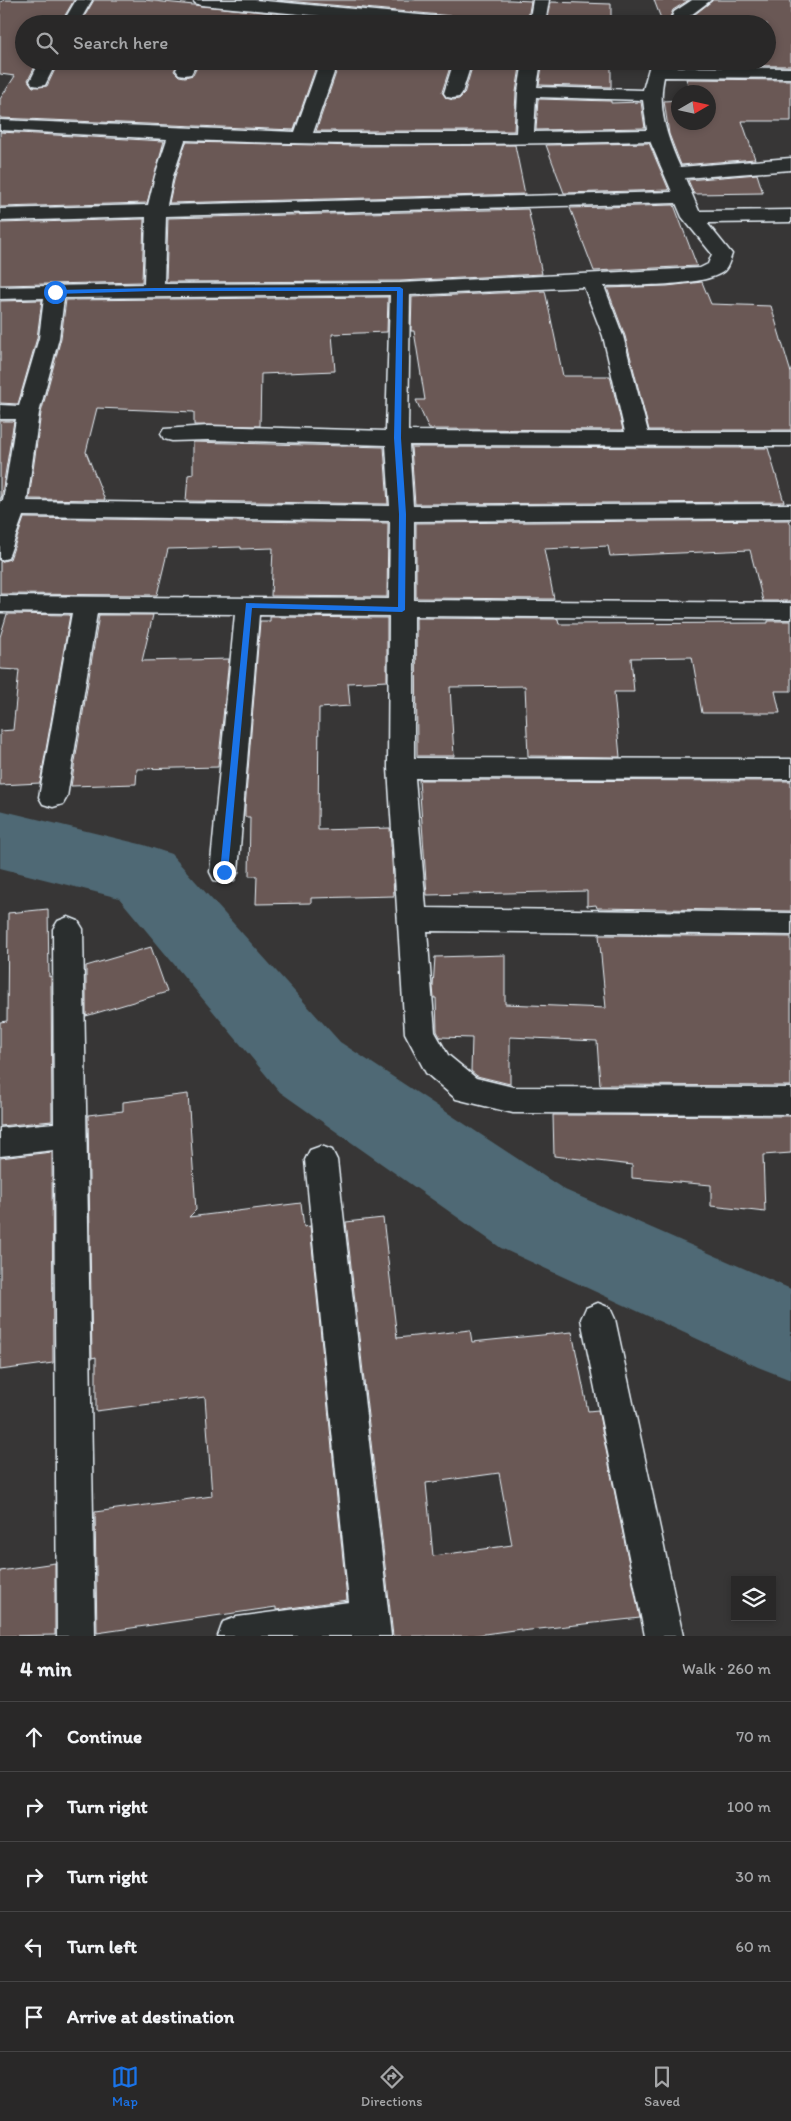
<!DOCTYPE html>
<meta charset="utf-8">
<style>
body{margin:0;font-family:Itim,sans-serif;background:#313030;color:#f1f3f6}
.controls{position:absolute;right:15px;bottom:15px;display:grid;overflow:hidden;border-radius:0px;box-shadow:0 2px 8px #0003}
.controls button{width:45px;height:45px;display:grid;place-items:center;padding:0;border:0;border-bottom:1px solid #454445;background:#292828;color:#f1f3f6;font:25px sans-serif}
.compass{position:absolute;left:671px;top:85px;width:45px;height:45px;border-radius:50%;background:#292828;box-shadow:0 2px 8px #0003;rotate:81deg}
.stop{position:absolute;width:15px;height:15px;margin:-11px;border:4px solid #1a73e8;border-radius:50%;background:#fff}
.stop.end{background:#1a73e8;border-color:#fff;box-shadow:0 1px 5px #0008}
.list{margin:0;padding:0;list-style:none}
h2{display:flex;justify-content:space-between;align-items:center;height:65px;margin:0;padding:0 20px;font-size:21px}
h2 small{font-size:16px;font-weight:400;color:#a5a6a8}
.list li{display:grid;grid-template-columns:32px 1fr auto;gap:15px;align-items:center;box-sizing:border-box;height:70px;padding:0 20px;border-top:1px solid #454445}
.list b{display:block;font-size:19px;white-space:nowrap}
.list em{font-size:16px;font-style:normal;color:#a5a6a8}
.icon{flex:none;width:28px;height:28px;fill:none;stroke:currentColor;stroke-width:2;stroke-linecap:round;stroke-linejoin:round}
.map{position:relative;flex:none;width:791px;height:1636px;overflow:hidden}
.search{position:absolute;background:#292828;box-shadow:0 2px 8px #0003;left:15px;right:15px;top:15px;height:55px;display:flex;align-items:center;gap:12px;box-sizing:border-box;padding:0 18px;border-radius:28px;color:#a5a6a8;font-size:19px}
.sheet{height:415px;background:#292828}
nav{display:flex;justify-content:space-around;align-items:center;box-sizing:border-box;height:70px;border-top:1px solid #454445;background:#292828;font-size:14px;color:#a5a6a8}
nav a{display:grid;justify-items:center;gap:2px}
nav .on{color:#1a73e8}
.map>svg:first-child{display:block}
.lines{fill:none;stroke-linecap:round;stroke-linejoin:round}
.river{fill:#4f6974;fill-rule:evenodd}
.building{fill:#6a5854;stroke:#e8f1f8;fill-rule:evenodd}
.street-casing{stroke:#e8f1f8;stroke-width:3}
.street{fill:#2a2d2e;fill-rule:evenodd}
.route{fill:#1a73e8}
</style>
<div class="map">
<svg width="791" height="1636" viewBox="0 0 791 1636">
<rect width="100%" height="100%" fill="#373636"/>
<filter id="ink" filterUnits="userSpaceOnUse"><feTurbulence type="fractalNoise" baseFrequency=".02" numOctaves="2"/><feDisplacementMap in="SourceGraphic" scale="10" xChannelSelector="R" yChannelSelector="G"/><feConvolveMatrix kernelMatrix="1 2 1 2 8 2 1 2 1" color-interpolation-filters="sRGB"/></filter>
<g filter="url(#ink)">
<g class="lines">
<path class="river" d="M0 810 144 845 171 854 340 1042 565 1190 791 1289V1380L758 1367 501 1248 280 1092 119 898 0 868Z"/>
</g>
<g class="building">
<path d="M5 0H74L60 24H24V61H38L28 80 33 87 47 86 59 61H179L174 71 179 76 185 77 193 75 200 61H318L294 130 0 118V99L15 76 0 74V2Z"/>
<path d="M94 0H144L383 24H80Z"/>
<path d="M276 0H511L531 1 527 24H473L469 18 463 17Z"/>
<path d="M654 0H689L673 10 667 24H663Z"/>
<path d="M713 0H791V66L680 65 678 61H767V24H687L689 19Z"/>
<path d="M551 2 611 4V24H547Z"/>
<path d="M340 61H452L442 92 446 98 453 100 459 99 464 94 474 61H521L516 92 514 131H316Z"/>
<path d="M543 61H611V87L539 85Z"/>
<path d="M686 79 791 80V121H742L755 159 681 165 669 134 664 101 678 100V122H708V92H691Z"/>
<path d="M538 99 611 101V103L641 102 645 128 536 130Z"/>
<path d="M0 132 164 141 147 203 0 207Z"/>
<path d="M186 142 359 146 515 145 525 194 169 203 175 176Z"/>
<path d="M649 143 669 190 564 193 546 145Z"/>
<path d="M757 174 763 193 694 194 688 180Z"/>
<path d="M674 205 697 266 594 271 570 208Z"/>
<path d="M528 209 542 274 400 281 166 282 168 218Z"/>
<path d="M144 219 142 282 0 285V223Z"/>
<path d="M702 282 711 304 771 306 791 373V430H649L625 336 607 288 667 286Z"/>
<path d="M545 291 563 376H610L623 430 429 429 416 400H425L414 331H411L412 297Z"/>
<path d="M388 297 387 332 332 334 335 371 261 374 260 426 194 425V412L97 408 86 452 105 500 29 499 41 413 61 338 66 300Z"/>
<path d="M42 300 37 338 18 404 0 403V301Z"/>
<path d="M0 421H14L1 499H0Z"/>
<path d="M193 442 384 447 388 504 186 501 188 475 193 474Z"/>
<path d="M411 447 768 448 784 502 415 504Z"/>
<path d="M24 518 388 523 387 597 271 596 273 548 241 549V547L168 549 157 595 0 594V562L10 559Z"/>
<path d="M789 520 791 525V601H763L750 550 610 556 608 546 544 549 554 599 416 598V523Z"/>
<path d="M7 614 70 615 40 783 0 785V731L13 730 19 670 0 669V637Z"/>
<path d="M99 615H153L142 661 229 659 218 767 137 769 136 784 71 786Z"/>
<path d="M270 617 387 618V681L348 683 350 706 319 708 318 830 390 828 394 896 311 898V903L256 904 257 876H249L250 817H245V808L260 621H270Z"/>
<path d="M416 618 558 619 559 624 768 623V621H791V691H775L780 713H702L692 657 631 658 634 692H614L620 757 528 756 525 686 450 687 454 756H417Z"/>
<path d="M419 780 791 781V911L597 908 596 905 587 906V891L427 895Z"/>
<path d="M48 909 49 977 51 976 52 1121 0 1126V1022L7 1021 8 913Z"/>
<path d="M599 935 791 937V1086L600 1085 597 1041 510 1037V1084L477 1076 471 1071 472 1038 440 1037 437 1031 436 998H434L433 987 435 957 505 955V1004L606 1008Z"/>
<path d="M151 947 167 992 86 1016V966Z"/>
<path d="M188 1094 196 1210 189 1217 301 1203 304 1227 310 1226 347 1600 276 1610V1607L97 1633 95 1512 212 1496 205 1397 96 1411V1357L92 1358 88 1115 123 1111V1102Z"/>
<path d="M553 1115 791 1116V1153L763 1155 765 1212 711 1206V1185L632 1178V1165L554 1156Z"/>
<path d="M52 1152 53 1363 0 1370V1158Z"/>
<path d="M383 1218 397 1338 470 1330 472 1342 572 1332 588 1411 598 1410 640 1618 521 1631V1629L470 1636H393L346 1222ZM499 1473 512 1545 433 1556 426 1483Z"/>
<path d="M55 1563V1635L0 1636V1571Z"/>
</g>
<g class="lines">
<defs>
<g id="street">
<path d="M76 0H92L78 24H62Z"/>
<path d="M193 0H255L463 19 469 20 471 24H406L201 5 195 3Z"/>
<path d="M533 0H549L545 24H529Z"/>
<path d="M692 0H711L687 18 685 24H669L674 12Z"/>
<path d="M40 61H57L45 85 39 86 33 85 30 81Z"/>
<path d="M181 61H198L191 74 185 75 179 74 176 70Z"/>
<path d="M320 61H338L313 133H516L518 92 523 61H541L537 87 643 90 651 61H669L666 67 791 68V78L664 77C657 109 667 138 680 167L791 158V170L685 178 699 211 791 210V222L707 223 732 254C730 259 728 268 724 271 705 287 631 285 604 286L623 336 648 432H791V446L409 445 413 506 791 504V518L414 521V600L791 603V619L414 616V758L791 759V779L415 778 426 908 791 913V935L427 931 435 1032 448 1055 476 1078 513 1087 791 1088V1114L513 1113 456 1099 426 1073 405 1033 388 768 389 616 259 615 238 872 234 880 224 883 214 880 210 872 235 614 97 613 67 797 63 804 53 807 43 804 39 797 72 613 0 612V596L389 599 390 521 23 516 8 558 0 560V501H3L16 419H0V405L19 406 39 338 44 298 0 299V287L144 284 146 217 0 221V209L148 205 155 176 167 139 0 130V120L295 132ZM536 97 643 100 647 130 534 132ZM185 140C340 146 495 145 650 141L672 192 167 205 173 176ZM676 203 682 217 712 254 708 264 700 268 400 283 164 284 166 216ZM584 287 603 336 625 432 408 431 410 295ZM390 295 386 431 208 426 164 429 161 434 164 439 172 441 208 440 386 445 390 506 27 501 39 413 59 338 64 298Z"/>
<path d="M454 61H472L462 93 459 97 453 98 447 97 444 93Z"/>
<path d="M68 917 78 921 83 929 95 1636H57L54 1150 0 1156V1128L54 1123 53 929 58 921Z"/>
<path d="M321 1146 332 1150 337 1160 391 1636H218L223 1622 237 1617 349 1602 305 1160 310 1150Z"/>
<path d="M598 1303 610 1308 615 1319 683 1636H645L581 1319 586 1308Z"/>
</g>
</defs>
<use href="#street" class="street-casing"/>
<use href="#street" class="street"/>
</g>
</g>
<path class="route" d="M400 287 403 289 401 438 406 514 405 610 402 612 252 608 228 872 224 876 220 872 246 603 398 607 399 514 394 438 397 291H154L55 294 52 292 55 290 154 288Z"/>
</svg>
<div class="controls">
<button><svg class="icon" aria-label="layers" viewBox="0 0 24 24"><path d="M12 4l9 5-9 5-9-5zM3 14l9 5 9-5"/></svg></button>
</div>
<svg class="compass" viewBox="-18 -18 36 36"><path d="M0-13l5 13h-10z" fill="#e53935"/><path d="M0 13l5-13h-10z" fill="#a5a6a8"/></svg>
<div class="stop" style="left:55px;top:292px"></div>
<div class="stop end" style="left:224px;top:872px"></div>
<div class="search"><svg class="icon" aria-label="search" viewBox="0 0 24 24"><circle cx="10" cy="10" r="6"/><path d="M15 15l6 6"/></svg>Search here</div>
</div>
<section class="sheet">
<h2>4 min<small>Walk · 260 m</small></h2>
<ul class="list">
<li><svg class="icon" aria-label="ahead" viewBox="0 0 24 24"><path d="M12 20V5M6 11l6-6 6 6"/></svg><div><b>Continue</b></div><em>70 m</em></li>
<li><svg class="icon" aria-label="right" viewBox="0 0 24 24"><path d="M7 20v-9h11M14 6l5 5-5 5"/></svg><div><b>Turn right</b></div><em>100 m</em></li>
<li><svg class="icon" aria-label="right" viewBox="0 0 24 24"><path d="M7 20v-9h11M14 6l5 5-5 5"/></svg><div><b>Turn right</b></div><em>30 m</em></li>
<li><svg class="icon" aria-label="left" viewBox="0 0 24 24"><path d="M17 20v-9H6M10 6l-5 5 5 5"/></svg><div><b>Turn left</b></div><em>60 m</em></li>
<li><svg class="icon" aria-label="arrive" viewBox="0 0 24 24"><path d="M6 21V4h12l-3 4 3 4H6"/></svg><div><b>Arrive at destination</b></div></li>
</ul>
</section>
<nav>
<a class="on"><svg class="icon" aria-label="map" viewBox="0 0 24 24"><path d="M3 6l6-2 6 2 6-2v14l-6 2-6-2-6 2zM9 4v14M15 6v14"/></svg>Map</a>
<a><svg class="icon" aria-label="directions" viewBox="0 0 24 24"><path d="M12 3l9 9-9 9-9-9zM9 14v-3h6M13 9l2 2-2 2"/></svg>Directions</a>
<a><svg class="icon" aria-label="saved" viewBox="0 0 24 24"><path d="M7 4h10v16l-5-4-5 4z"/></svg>Saved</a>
</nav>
